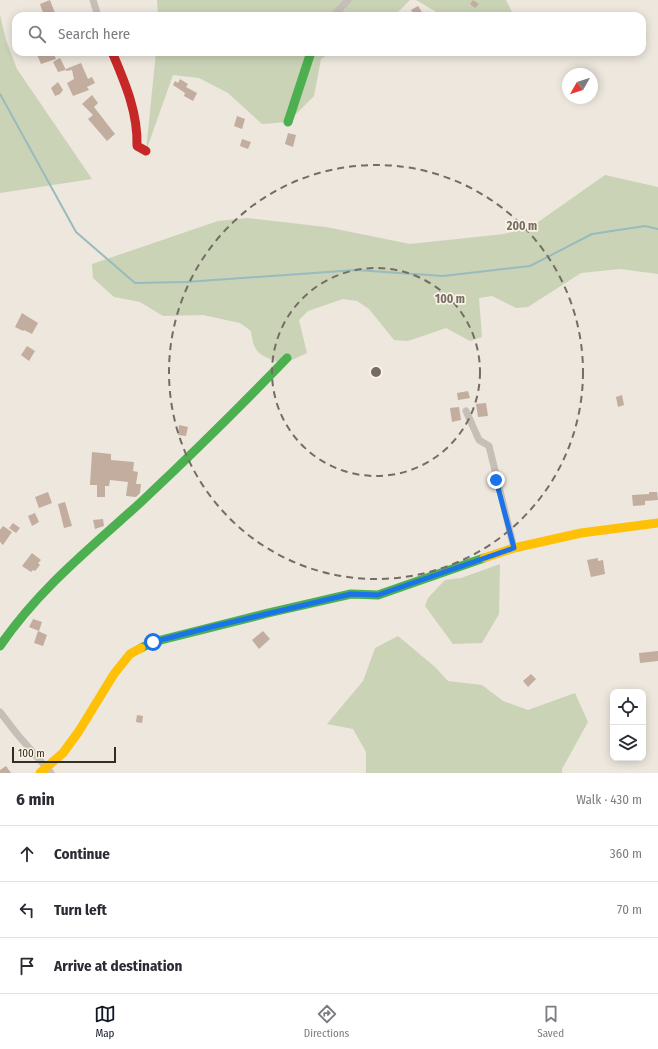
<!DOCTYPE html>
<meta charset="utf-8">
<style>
body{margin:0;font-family:"Fira Sans Condensed",sans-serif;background:#f2f2f3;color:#2b2b33}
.controls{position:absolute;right:12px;bottom:12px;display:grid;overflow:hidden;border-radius:8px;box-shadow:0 2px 10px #0003}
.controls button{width:36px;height:36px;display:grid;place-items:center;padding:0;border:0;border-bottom:1px solid #e1e1e2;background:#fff;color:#2b2b33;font:20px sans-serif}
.compass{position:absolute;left:562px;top:68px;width:36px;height:36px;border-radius:50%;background:#fff;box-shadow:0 2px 10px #0003;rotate:231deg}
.scale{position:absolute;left:12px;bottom:10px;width:104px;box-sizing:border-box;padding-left:4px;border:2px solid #352c25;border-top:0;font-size:11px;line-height:14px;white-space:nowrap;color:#352c25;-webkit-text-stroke:3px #faf2e4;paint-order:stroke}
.stop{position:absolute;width:12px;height:12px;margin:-9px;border:3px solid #1a73e8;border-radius:50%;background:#fff}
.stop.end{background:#1a73e8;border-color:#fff;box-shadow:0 1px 4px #0008}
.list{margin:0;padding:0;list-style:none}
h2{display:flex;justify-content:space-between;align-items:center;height:52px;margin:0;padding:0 16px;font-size:17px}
h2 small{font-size:13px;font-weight:400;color:#7c7c81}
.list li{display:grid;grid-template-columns:26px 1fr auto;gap:12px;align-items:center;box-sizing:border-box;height:56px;padding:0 16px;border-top:1px solid #e1e1e2}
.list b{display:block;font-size:15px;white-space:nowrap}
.list em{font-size:13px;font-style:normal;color:#7c7c81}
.icon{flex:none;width:22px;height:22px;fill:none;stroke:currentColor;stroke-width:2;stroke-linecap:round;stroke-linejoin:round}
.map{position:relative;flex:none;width:658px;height:773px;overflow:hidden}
.search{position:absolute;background:#fff;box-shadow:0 2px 10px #0003;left:12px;right:12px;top:12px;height:44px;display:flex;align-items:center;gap:10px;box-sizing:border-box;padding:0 14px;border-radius:12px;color:#7c7c81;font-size:15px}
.sheet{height:220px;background:#fff}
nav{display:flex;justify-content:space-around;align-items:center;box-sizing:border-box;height:56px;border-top:1px solid #e1e1e2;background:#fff;font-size:11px;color:#7c7c81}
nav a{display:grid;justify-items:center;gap:2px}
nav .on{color:#111827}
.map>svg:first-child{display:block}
.green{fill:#cad3b6}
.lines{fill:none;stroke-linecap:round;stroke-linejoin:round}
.stream{stroke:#98bbbe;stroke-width:2}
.building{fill:#c2ad9e}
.street{stroke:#c5bfb7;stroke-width:7}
.fast{stroke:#4caf50;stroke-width:9}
.slow{stroke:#ffc107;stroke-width:9}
.jam{stroke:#c62828;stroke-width:9}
.route{stroke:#1a73e8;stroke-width:5}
.ring{fill:none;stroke:#756d65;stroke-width:2;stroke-dasharray:7 5}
.centre{fill:#756d65;stroke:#faf2e4;stroke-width:2}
.ring-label{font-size:12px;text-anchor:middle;font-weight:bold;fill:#756d65;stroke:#faf2e4;stroke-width:3.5;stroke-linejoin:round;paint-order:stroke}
</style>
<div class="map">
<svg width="658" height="773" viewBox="0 0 658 773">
<rect width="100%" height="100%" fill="#ede7dd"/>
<g class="green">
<path d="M0 0V15L6 40 17 69 92 179 0 193Z"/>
<path d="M157 0H410L394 16H158Z"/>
<path d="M416 0H506L514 16H439L438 13Z"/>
<path d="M156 52H331L321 59 314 96 288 122 262 124 228 93 199 78 173 75 146 151Z"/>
<path d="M605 175 658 187V274L620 269 581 273 528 307 516 308 492 296 479 298 482 337 470 341 446 328 408 341 394 340 369 309 357 301 343 299 308 311 299 320 307 353 283 364C261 355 254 356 251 331L240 323 203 315 163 316 140 302 114 297 93 278 92 264 218 221 247 218 326 227 410 244 504 234 531 227Z"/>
<path d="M500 564 499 614 482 643 453 644 425 606 428 598 445 580 461 578Z"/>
<path d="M398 636 435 667 448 681 482 685 503 701 528 710 575 693 588 722 562 769V773H366V752L353 729 327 724 363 681 375 648Z"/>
</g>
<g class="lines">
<path class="stream" d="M0 94 76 232 135 283 186 282 356 270 443 276 530 266 592 234 645 226 658 229"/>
</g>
<g class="building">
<path d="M50 0 55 13 44 16 40 4Z"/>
<path d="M473 0 479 4 475 8 470 4Z"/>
<path d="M418 6 422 12 415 16 411 10Z"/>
<path d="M36 52H53L56 59 41 64Z"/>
<path d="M60 58 66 70 58 72 53 62Z"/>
<path d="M81 63 88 79 92 77 95 83 87 87 89 90 73 96 67 83 74 79 72 70 66 71V69Z"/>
<path d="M180 79 188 84 186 87 197 93 193 101 184 96 185 93 173 85 175 81 178 83Z"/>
<path d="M58 82 63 90 60 94 55 96 51 88Z"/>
<path d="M92 95 98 103 94 107 115 134 107 141 88 119 93 115 82 104Z"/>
<path d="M237 116 245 119 242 129 234 126Z"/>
<path d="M288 133 296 135 293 147 285 144Z"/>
<path d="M242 139 251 142 248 149 240 146Z"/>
<path d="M22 313 38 323 32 334 24 330 23 331 15 327Z"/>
<path d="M27 346 35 351 29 361 21 355Z"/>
<path d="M468 391 470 398 458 400 457 393Z"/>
<path d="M622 395 624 405 618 407 616 397Z"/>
<path d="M486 403 488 416 478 417 476 404Z"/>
<path d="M459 407 461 420 452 422 450 408Z"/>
<path d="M179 425 188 427 186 436 178 435Z"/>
<path d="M92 452 111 454V460L134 462 133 471 138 472 136 484H141L140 493 136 497 126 496 128 482 110 480 109 486H105V497H97V485H90Z"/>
<path d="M48 492 52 503 39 508 35 497Z"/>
<path d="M649 492H657L658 500 645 501V505L633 506 632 495 649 494Z"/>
<path d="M65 502 72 526 64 528 58 504Z"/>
<path d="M35 513 39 522 32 526 28 516Z"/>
<path d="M103 519 104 526 95 529 93 520Z"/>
<path d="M13 523 20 528 16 533 9 528Z"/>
<path d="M3 526 12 532 3 545 0 542V530Z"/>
<path d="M32 553 41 560 38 563 40 565 35 571 33 570 31 572 22 566Z"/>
<path d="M598 558V561L603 560 605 574 591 577 587 560Z"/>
<path d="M33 619 42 622 39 631 29 627Z"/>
<path d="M38 631 47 635 43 646 34 643Z"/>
<path d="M263 631 270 639 259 649 252 640Z"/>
<path d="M658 651V661L640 663 639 653Z"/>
<path d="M531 674 536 679 528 687 523 681Z"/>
<path d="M137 715 143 716 142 723 136 722Z"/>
<path d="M6 766 11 773H0V770Z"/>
</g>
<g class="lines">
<g class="street">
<path d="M93 0 98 16"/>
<path d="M333 16 348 0"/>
<path d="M466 411 479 440 489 446 514 548"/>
<path d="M0 712 17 734 51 773"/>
</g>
<g class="fast">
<path d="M288 122 311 52"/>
<path d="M0 646C38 590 90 548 140 503 190 456 239 408 287 358"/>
<path d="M141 648 153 642 268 613 351 594 378 595 484 558"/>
</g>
<g class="slow">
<path d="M484 558 514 548 581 533 658 523"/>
<path d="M40 773 63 753 79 731 114 674 130 654 141 648"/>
</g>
<path class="jam" d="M112 52C125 83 138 112 137 146L146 151"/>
</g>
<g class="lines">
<path class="route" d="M153 642 211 627 351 594 378 595 514 548 496 480"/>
</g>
<g class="ring">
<circle cx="376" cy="372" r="104"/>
<circle cx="376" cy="372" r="207"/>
</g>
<circle cx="376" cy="372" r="6" class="centre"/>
<g class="ring-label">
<text x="522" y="230">200 m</text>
<text x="450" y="303">100 m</text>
</g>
</svg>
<div class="controls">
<button><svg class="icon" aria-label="locate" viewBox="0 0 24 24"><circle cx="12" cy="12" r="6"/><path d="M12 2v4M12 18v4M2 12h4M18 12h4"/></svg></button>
<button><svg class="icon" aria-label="layers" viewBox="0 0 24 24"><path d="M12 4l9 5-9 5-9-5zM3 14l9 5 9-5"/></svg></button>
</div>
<svg class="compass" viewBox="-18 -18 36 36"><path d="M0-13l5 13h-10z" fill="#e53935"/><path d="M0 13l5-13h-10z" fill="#7c7c81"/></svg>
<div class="scale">100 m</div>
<div class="stop" style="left:153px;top:642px"></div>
<div class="stop end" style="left:496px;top:480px"></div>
<div class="search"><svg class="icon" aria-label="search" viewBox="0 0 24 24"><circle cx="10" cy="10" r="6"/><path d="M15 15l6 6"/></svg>Search here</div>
</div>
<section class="sheet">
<h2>6 min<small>Walk · 430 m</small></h2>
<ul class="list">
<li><svg class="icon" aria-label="ahead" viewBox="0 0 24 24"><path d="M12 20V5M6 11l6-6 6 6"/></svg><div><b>Continue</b></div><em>360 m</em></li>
<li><svg class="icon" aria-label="left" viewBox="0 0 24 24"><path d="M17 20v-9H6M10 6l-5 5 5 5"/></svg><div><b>Turn left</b></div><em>70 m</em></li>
<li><svg class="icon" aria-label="arrive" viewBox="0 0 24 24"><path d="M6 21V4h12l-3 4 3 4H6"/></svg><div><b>Arrive at destination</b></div></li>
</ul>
</section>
<nav>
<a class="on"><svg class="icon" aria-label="map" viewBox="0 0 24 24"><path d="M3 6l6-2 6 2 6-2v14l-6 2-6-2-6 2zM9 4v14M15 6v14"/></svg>Map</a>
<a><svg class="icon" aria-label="directions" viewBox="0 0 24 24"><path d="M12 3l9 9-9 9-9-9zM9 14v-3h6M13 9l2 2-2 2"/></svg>Directions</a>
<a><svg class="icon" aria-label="saved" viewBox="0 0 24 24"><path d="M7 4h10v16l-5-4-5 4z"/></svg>Saved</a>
</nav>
